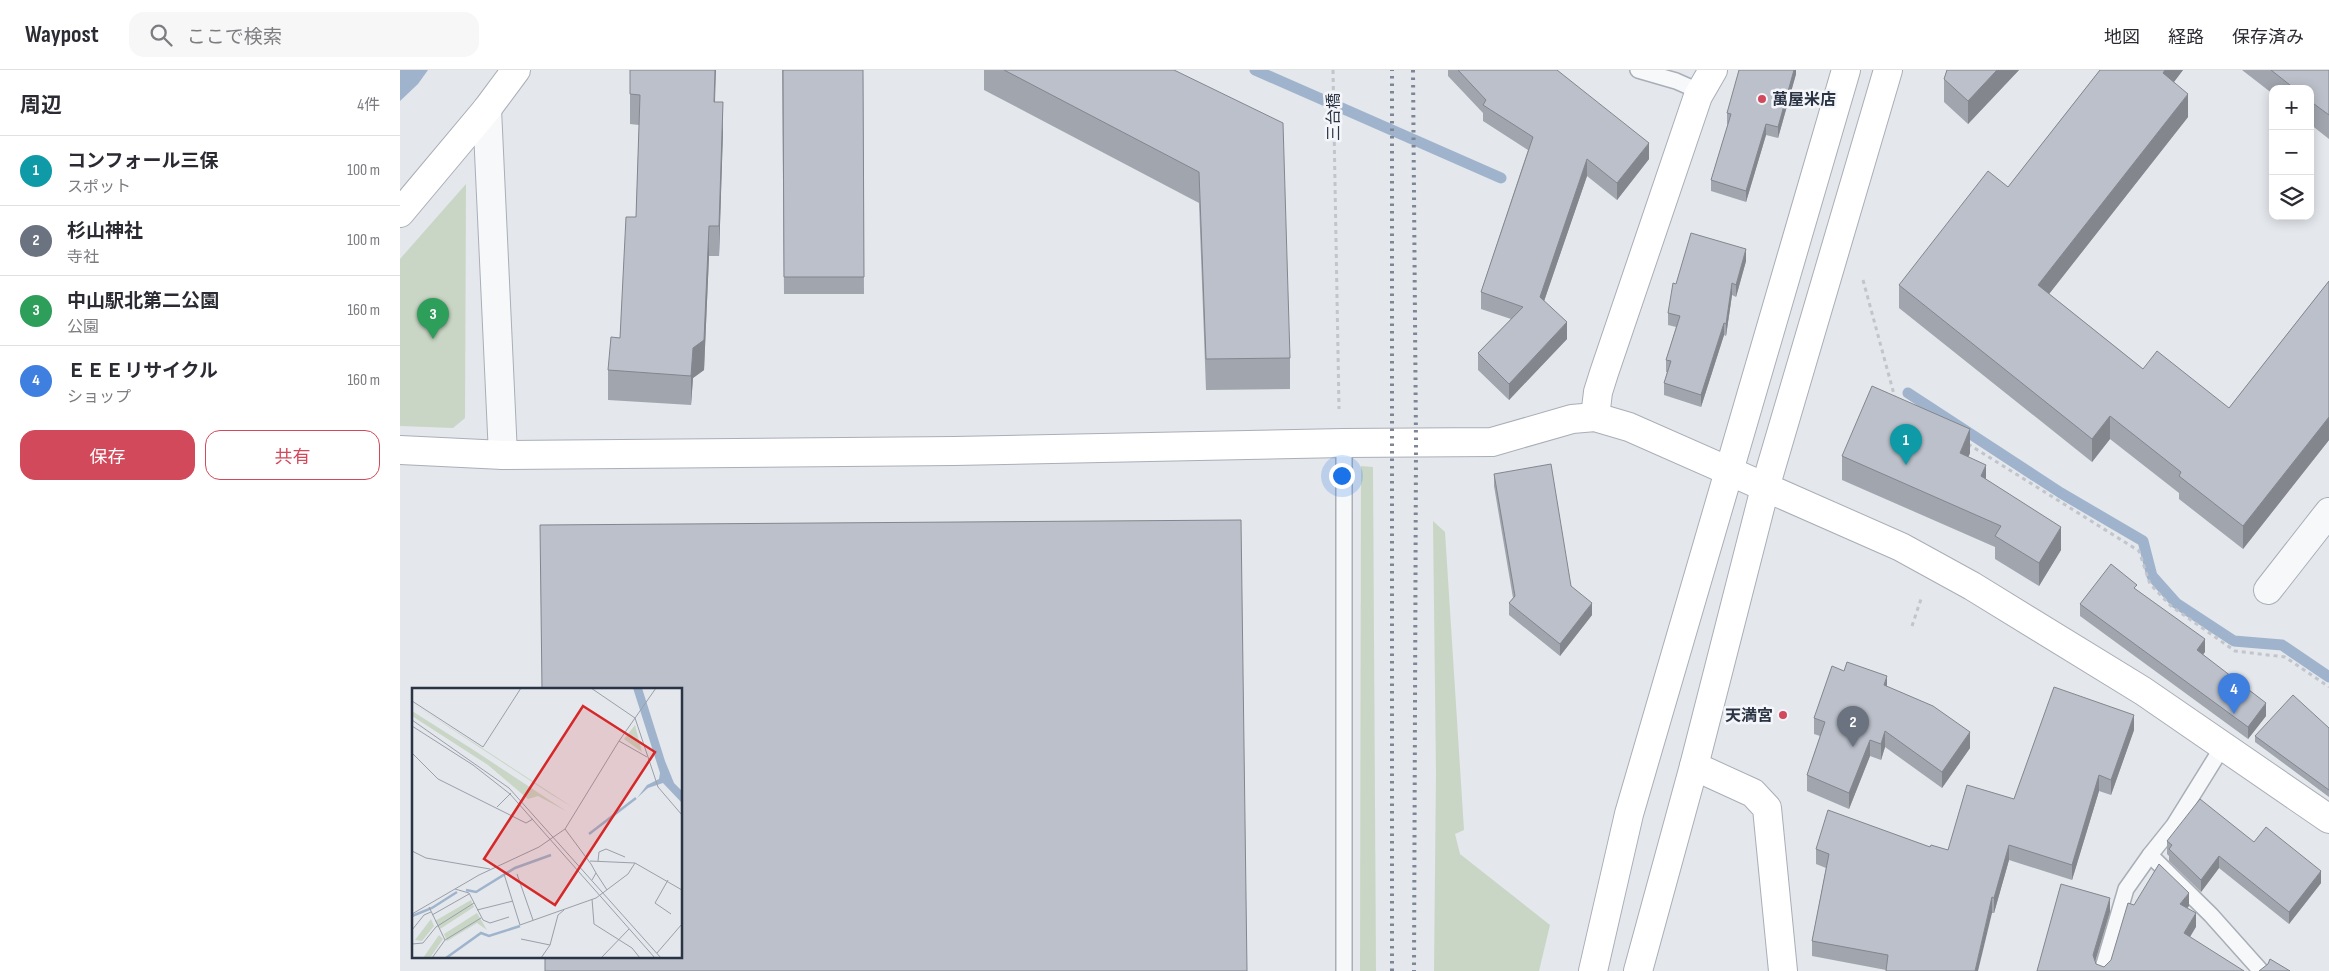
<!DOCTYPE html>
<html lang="ja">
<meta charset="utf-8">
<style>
body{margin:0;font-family:"Sofia Sans Condensed","Noto Sans JP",sans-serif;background:#f7f7f7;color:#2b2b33}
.controls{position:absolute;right:15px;top:15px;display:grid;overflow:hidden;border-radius:10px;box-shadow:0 2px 12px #0003}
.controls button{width:45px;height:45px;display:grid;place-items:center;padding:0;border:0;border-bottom:1px solid #e1e1e2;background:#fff;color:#2b2b33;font:25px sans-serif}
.you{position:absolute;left:941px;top:405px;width:18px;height:18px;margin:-12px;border:4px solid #fff;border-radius:50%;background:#1a73e8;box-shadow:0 0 0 8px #1a73e833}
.badge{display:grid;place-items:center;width:32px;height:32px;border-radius:50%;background:#d1495b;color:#fff;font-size:16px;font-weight:700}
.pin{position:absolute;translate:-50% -41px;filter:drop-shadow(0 1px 2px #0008)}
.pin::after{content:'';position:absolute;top:26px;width:18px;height:15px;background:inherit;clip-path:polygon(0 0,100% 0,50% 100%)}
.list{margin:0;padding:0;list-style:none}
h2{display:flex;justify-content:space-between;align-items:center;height:65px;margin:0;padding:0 20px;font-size:21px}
h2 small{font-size:16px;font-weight:400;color:#7c7c81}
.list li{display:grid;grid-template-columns:32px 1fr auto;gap:15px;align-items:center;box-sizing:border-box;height:70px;padding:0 20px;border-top:1px solid #e1e1e2}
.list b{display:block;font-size:19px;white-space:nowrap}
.list p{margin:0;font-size:16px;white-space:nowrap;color:#7c7c81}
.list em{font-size:16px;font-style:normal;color:#7c7c81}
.actions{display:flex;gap:10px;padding:15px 20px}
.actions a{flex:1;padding:11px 0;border:1px solid #d1495b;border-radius:15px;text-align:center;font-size:18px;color:#d1495b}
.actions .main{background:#d1495b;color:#fff}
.icon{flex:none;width:28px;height:28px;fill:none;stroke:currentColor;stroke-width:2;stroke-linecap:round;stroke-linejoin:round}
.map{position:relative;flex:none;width:1929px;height:901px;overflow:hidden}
header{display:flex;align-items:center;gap:30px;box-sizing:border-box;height:70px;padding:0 25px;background:#fff;border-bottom:1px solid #e1e1e2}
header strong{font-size:24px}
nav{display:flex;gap:28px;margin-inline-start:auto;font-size:18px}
.search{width:350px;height:45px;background:#f7f7f7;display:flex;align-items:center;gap:12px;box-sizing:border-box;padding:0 18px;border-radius:15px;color:#7c7c81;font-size:19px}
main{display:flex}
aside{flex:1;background:#fff}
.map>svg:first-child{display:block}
.green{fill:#c9d6c5}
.water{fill:#9fb4cc}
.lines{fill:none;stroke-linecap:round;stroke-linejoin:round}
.stream{stroke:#9fb4cc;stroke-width:11}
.lane-casing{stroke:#a9aeb7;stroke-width:18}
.street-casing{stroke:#a9aeb7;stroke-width:30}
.secondary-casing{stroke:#a9aeb7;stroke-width:30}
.path{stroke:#c2c5cb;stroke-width:3;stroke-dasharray:4 4;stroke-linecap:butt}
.lane{stroke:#f7f8fa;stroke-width:15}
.street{stroke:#f7f8fa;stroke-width:28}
.secondary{stroke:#fff;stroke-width:28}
.rail{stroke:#7d8696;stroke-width:4;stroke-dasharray:2.5 5;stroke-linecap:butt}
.wall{fill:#a1a5ae}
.shaded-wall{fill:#83868d}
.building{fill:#bbc0ca;stroke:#83868d}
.poi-dot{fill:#d1495b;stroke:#f4f6f9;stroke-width:2}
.labels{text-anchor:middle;stroke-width:5;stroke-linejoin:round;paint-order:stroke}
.poi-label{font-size:16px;font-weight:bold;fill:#2b3445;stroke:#f4f6f9;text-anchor:start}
.street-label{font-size:16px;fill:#2b3445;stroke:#f4f6f9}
.inset-river{fill:none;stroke:#9fb4cc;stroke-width:2.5}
.inset-road{fill:none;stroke:#9a9fa9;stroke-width:1}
.view{fill:#d62828;fill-opacity:0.15;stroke:#d62828;stroke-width:2.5}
.inset-edge{fill:none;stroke:#2b3445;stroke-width:2.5}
</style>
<header>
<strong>Waypost</strong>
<div class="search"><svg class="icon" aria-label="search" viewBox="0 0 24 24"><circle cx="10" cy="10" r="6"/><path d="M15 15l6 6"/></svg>ここで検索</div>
<nav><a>地図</a><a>経路</a><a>保存済み</a></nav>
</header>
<main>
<aside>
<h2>周辺<small>4件</small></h2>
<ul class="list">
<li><span class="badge" style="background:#0f9aa8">1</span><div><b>コンフォール三保</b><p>スポット</p></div><em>100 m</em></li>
<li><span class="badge" style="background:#6b7280">2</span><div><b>杉山神社</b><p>寺社</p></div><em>100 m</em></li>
<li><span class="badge" style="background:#2e9e5b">3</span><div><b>中山駅北第二公園</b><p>公園</p></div><em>160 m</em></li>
<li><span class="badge" style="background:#3f7fe0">4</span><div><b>ＥＥＥリサイクル</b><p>ショップ</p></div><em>160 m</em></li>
</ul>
<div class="actions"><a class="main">保存</a><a>共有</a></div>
</aside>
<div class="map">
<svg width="1929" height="901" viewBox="0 0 1929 901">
<rect width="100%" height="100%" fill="#e4e7ec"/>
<g class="green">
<path d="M66 114 65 348 53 358 0 356V189Z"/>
<path d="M961 396 973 397 976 901H960Z"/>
<path d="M1033 451 1045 462 1064 760 1055 764 1060 784 1150 855 1139 901H1034L1036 703Z"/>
</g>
<path class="water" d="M0 0H28L18 14 0 31Z"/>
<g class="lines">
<g class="stream">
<path d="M855 0 1101 108"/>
<path d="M1508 323 1661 423 1743 471 1752 506 1776 533 1834 571 1882 575 1929 607"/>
</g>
<defs>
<g id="lane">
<path d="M1238 0 1276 11 1301 22"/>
<path d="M1750 785 1774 755 1823 676"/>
<path d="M944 901V373"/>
<path d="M1702 901 1726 819 1750 785 1811 845 1861 901"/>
</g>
<g id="street">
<path d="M87 39 103 385"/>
<path d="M1868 520 1929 442"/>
</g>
<g id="secondary">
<path d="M0 143 87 39 116 0"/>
<path d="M1195 347 1198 322 1204 303 1298 26 1313 0"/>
<path d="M0 380 103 385 554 381 944 373 1092 372 1172 349 1195 347 1229 357 1501 477 1572 516 1743 621 1929 749"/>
<path d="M1294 696 1353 723 1367 738 1383 901"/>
<path d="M1193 901 1229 744 1446 0"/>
<path d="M1238 901 1294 696 1365 418 1488 0"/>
</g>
</defs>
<use href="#lane" class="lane-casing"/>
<use href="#street" class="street-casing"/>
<use href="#secondary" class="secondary-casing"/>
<g class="path">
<path d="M933 0 939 339"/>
<path d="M1463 210 1495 328"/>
<path d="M1568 374 1739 481 1750 514 1771 536 1835 581 1885 587 1929 617"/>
<path d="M1512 556 1521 529"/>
</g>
<use href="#lane" class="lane"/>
<use href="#street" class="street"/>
<use href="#secondary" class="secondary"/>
<g class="rail">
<path d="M1013 0 1016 373 1014 901"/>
<path d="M992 901V0"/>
</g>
</g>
<g class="wall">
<path d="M230 0 315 32 323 61 319 186H309L304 300 293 308 291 335 208 330V300L220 268 236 147 239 55 230 54Z"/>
<path d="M382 0H463L464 224H384Z"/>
<path d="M584 0H774L890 288V319L806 320 799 133 584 20Z"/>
<path d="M1048 0H1157L1249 89 1217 130 1187 106 1144 231 1167 269 1109 330 1078 300V283L1111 249 1081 239V222L1128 80 1083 51V43L1048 6Z"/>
<path d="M1396 0V4L1378 68 1366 65 1346 132 1311 121V110L1328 54H1327V43Z"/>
<path d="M1547 0H1619L1568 54 1544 32V9Z"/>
<path d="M1700 0H1783L1774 12 1788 47 1649 224 1743 299 1829 338 1929 211V370L1843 479 1779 429V423L1710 369 1692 392 1499 238V215L1608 117Z"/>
<path d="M1842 0H1929V69L1910 54V19H1873V24Z"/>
<path d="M1346 191 1336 227 1332 225 1326 266 1324 265 1301 337 1264 325V313L1267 302H1266V290L1276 257 1268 255V243L1276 214Z"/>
<path d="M1570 383 1568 387 1586 409 1661 480 1639 516 1595 489V477L1442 410V386Z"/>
<path d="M1094 404 1171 516 1192 545 1160 586 1109 545V533L1113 528 1094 416Z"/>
<path d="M1737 521 1805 582 1803 584 1866 646 1848 669 1680 546V534Z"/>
<path d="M1487 617 1570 678 1542 718 1485 677 1481 690 1470 686 1449 739 1407 721V705L1420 666 1414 664V648Z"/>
<path d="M1929 658V727L1855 672V666Z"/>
<path d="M1734 660 1711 725 1699 721 1672 810 1609 790 1594 843H1592L1486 900 1412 886V871L1426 798 1416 794V779L1530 777 1548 780 1614 729Z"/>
<path d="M1767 771 1854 772 1921 813 1889 854 1819 798 1801 822 1769 791V786L1767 784Z"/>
</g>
<g class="shaded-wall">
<path d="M315 0H316L314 62V32Z"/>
<path d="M1394 0H1396V4L1378 68V57Z"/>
<path d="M1597 0H1619L1568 54V31Z"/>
<path d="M1765 0H1783L1763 26V3Z"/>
<path d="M1788 24V47L1638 238V215Z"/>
<path d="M323 32V61L319 186V156Z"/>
<path d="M1366 54V65L1346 132V121Z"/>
<path d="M1249 73V89L1217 130V113Z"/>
<path d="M1187 89V106L1140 243V227Z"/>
<path d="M309 156V186L304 300 293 308 291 335V306L293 278Z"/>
<path d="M1346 179V191L1336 227V215Z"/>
<path d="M1332 213V225L1326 266V254Z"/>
<path d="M1167 252V269L1109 330V314Z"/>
<path d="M1324 253V265L1301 337V325Z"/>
<path d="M1710 346V369L1692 392V369Z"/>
<path d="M1929 347V370L1843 479V456Z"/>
<path d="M1570 359V383L1560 407V383Z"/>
<path d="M1586 395V418L1581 406Z"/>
<path d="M1661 457V480L1639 516V493Z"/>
<path d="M1192 533V545L1160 586V574Z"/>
<path d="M1805 569V582L1797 592V580Z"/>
<path d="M1487 606V622L1484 615Z"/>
<path d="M1866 633V646L1848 669V657Z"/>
<path d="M1734 645V660L1711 725V710Z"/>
<path d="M1485 661V677L1481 690V674Z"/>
<path d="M1570 662V678L1542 718V702Z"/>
<path d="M1470 670V686L1449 739V723Z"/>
<path d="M1699 705V721L1672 810V795Z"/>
<path d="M1609 775V790L1594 843V828Z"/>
<path d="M1819 786V798L1801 822V810Z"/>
<path d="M1921 801V813L1889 854V842Z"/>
<path d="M1789 823V836L1780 847V834Z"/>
<path d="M1592 827V843L1578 901H1575Z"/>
<path d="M1710 828V842L1693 899V885Z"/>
<path d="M1796 843V857L1784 877V863Z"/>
</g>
<g class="building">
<path d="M230 0H315L314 32H323L319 156H309L304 270 293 278 291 306 208 300 211 267 220 268 226 147H236L240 25 230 24Z"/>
<path d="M383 0H463L464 207H384Z"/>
<path d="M604 0H774L883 53 890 288 806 289 799 102Z"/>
<path d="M1058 0H1157L1249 73 1217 113 1187 89 1140 227 1167 252 1109 314 1078 283 1123 237 1081 222 1133 67 1083 35 1086 30Z"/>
<path d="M1339 0H1394L1378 57 1366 54 1346 121 1311 110 1331 44 1327 43Z"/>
<path d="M1547 0H1597L1568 31 1544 9Z"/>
<path d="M1700 0H1765L1763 3 1788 24 1638 215 1743 299 1757 281 1829 338 1929 211V347L1843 456 1779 406 1781 402 1710 346 1692 369 1499 215 1588 101 1608 117Z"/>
<path d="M1871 0H1929V45L1910 31V19H1895Z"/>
<path d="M1291 163 1346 179 1336 215 1332 213 1326 254 1324 253 1301 325 1264 313 1271 291 1266 290 1280 246 1268 243 1273 213 1276 214Z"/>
<path d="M1472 316 1570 359 1560 383 1586 395 1581 406 1661 457 1639 493 1595 466 1601 456 1442 386Z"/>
<path d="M1151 394 1171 516 1192 533 1160 574 1109 533 1115 526 1094 404Z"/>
<path d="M841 450 847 901H145V887H281V620H142L140 455Z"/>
<path d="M1711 494 1737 515 1734 518 1805 569 1797 580 1866 633 1848 657 1680 534Z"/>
<path d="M1447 592 1487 606 1484 615 1533 636 1570 662 1542 702 1485 661 1481 674 1470 670 1449 723 1407 705 1425 652 1414 648 1432 596 1444 601Z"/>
<path d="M1654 617 1734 645 1711 710 1699 705 1672 795 1609 775 1594 828 1592 827 1575 901H1486L1488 885 1412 871 1429 784 1416 779 1428 740 1530 777 1531 775 1548 780 1567 715 1614 729Z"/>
<path d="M1893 625 1929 658V720L1855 666Z"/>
<path d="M1800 729 1854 772 1866 757 1921 801 1889 842 1819 786 1801 810 1769 779 1772 775 1767 771Z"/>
<path d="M1759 794 1789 823 1780 834 1796 843 1784 863 1844 901H1637L1661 814 1710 828 1693 885 1696 894 1704 897 1711 890 1728 833 1734 835Z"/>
<path d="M1870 889 1890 901H1859L1868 894Z"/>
</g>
<g class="poi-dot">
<circle cx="1362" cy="29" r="5"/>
<circle cx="1383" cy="645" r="5"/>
</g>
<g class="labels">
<g class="poi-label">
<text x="1372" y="35">萬屋米店</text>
<text x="1373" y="651" text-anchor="end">天満宮</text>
</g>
<g class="street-label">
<text transform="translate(933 47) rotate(-90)" y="6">三台橋</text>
</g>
</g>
<g transform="translate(12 618)">
<rect width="270" height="270" fill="#e4e7ec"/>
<path d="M0 15 64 56 162 120 137 105ZM0 23 60 61 154 123 126 108 116 111 76 77 0 28ZM223 37 230 64 212 51ZM59 212 62 219 28 241 23 233ZM65 225 75 242 65 235 35 253 32 246ZM19 231 22 238 10 253 3 252ZM27 247 31 251 18 270H11Z" fill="#c9d6c5"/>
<path d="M221 0H230L253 73 262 95 270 103V115L251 95 236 100 225 110 235 97 247 91 248 85Z" fill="#9fb4cc"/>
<path class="inset-river" d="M177 146 224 110M54 202 64 204 103 180 139 167M0 228 20 220 45 204M34 270 69 245 77 248 108 238"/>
<path class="inset-road" d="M179 0 223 30 246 99 270 127M0 13 71 59 109 0M0 32 97 100 249 270M0 38 61 77 98 106 243 270M207 53 235 69M0 65 26 91 114 135 121 131M85 119 99 105M153 141 179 176 184 185 180 192M0 163 14 170 78 181M178 173 223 175M186 173 187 164 194 161 213 169M184 185 195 202M92 186 108 237 184 210 216 186 223 175 270 202M105 186 121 232M256 192 243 215 259 226M43 201 57 205 71 232 78 235 97 229M180 211 182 236 220 260 228 270M17 219 33 252 69 230M65 222 101 213M0 226 67 187 127 159 153 141 207 53 244 0M20 227 57 206M0 242 12 227 19 224M109 251 138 257M0 256 11 255 24 239 62 215M245 265 270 236M190 269 217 241M20 270 33 252M129 270 138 257 146 227 152 222"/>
<path class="view" d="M171 18 243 64 143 217 72 171Z"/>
<rect width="270" height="270" class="inset-edge"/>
</g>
</svg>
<div class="controls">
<button>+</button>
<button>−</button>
<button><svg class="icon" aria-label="layers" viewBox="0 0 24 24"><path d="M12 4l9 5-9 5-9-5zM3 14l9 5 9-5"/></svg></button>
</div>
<div class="you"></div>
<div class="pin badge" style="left:1506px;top:395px;background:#0f9aa8">1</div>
<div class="pin badge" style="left:1453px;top:677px;background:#6b7280">2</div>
<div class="pin badge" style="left:33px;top:269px;background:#2e9e5b">3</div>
<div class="pin badge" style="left:1834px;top:644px;background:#3f7fe0">4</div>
</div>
</main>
